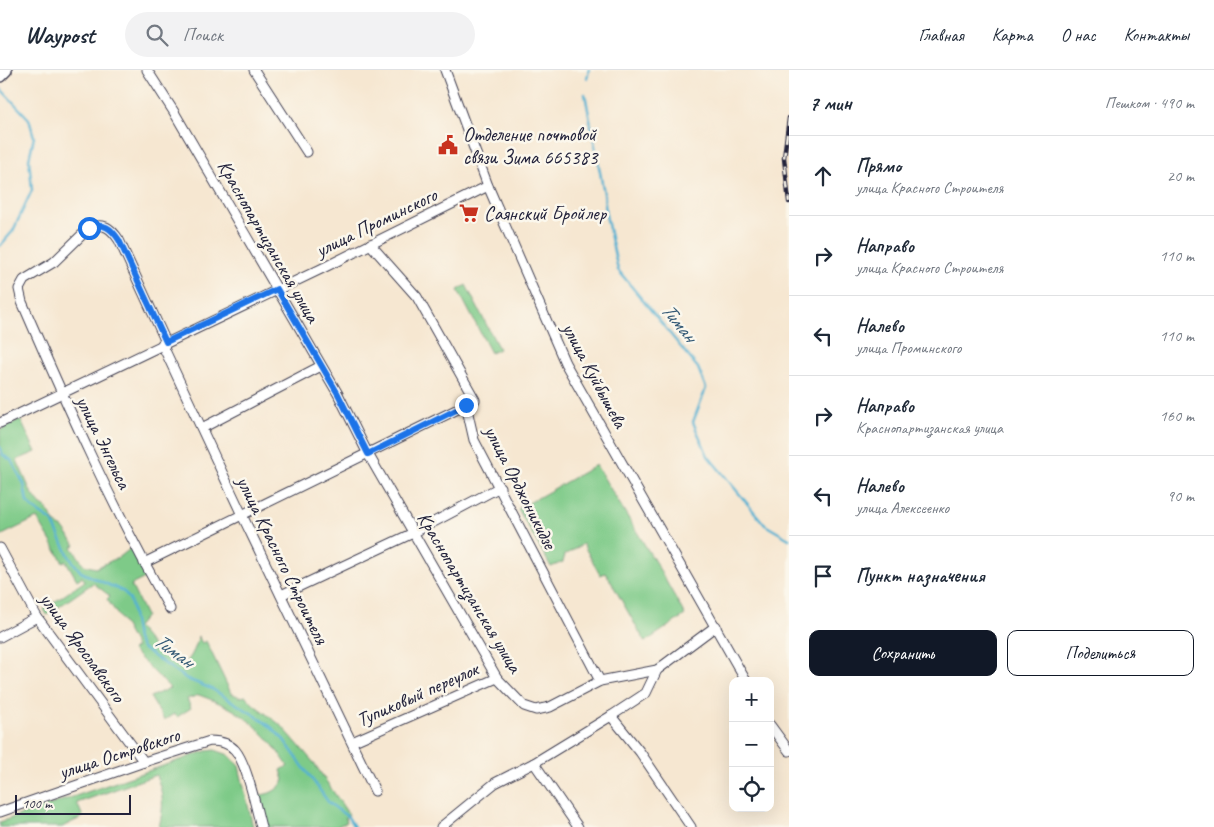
<!DOCTYPE html>
<html lang="ru">
<meta charset="utf-8">
<style>
body{margin:0;font-family:Caveat,sans-serif;background:#f2f2f3;color:#1f2937}
.controls{position:absolute;right:15px;bottom:15px;display:grid;overflow:hidden;border-radius:10px;box-shadow:0 5px 20px #0002}
.controls button{width:45px;height:45px;display:grid;place-items:center;padding:0;border:0;border-bottom:1px solid #e0e1e3;background:#fff;color:#1f2937;font:25px sans-serif}
.scale{position:absolute;left:15px;bottom:12px;width:116px;box-sizing:border-box;padding-left:5px;border:2px solid #22223b;border-top:0;font-size:14px;line-height:18px;white-space:nowrap;color:#22223b;-webkit-text-stroke:4px #fbf7ec;paint-order:stroke}
.stop{position:absolute;width:15px;height:15px;margin:-11px;border:4px solid #1a73e8;border-radius:50%;background:#fff}
.stop.end{background:#1a73e8;border-color:#fff;box-shadow:0 1px 5px #0008}
.list{margin:0;padding:0;list-style:none}
h2{display:flex;justify-content:space-between;align-items:center;height:65px;margin:0;padding:0 20px;font-size:21px}
h2 small{font-size:16px;font-weight:400;color:#747a83}
.list li{display:grid;grid-template-columns:32px 1fr auto;gap:15px;align-items:center;box-sizing:border-box;height:80px;padding:0 20px;border-top:1px solid #e0e1e3}
.list b{display:block;font-size:19px;white-space:nowrap}
.list p{margin:0;font-size:16px;white-space:nowrap;color:#747a83}
.list em{font-size:16px;font-style:normal;color:#747a83}
.actions{display:flex;gap:10px;padding:15px 20px}
.actions a{flex:1;padding:11px 0;border:1px solid #111827;border-radius:10px;text-align:center;font-size:18px;color:#111827}
.actions .main{background:#111827;color:#fff}
.icon{flex:none;width:28px;height:28px;fill:none;stroke:currentColor;stroke-width:2;stroke-linecap:round;stroke-linejoin:round}
.map{position:relative;flex:none;width:789px;height:757px;overflow:hidden}
header{display:flex;align-items:center;gap:30px;box-sizing:border-box;height:70px;padding:0 25px;background:#fff;border-bottom:1px solid #e0e1e3}
header strong{font-size:24px}
nav{display:flex;gap:28px;margin-inline-start:auto;font-size:18px}
.search{width:350px;height:45px;background:#f2f2f3;display:flex;align-items:center;gap:12px;box-sizing:border-box;padding:0 18px;border-radius:28px;color:#747a83;font-size:19px}
main{display:flex}
aside{flex:1;background:#fff}
.map>svg:first-child{display:block}
.green{fill:#7eca88;stroke:#507662}
.lines{fill:none;stroke-linecap:round;stroke-linejoin:round}
.stream{stroke:#53b1d2;stroke-width:2.5}
.minor-casing{stroke:#424052;stroke-width:11}
.tertiary-casing{stroke:#424052;stroke-width:14}
.minor{stroke:#fff;stroke-width:9}
.tertiary{stroke:#fff;stroke-width:11}
.rail-casing{stroke:#22223b;stroke-width:4.5}
.rail{stroke:#fbf7ec;stroke-width:2.5;stroke-dasharray:8;stroke-linecap:butt}
.route{stroke:#1a73e8;stroke-width:6}
.labels{text-anchor:middle;stroke-width:5;stroke-linejoin:round;paint-order:stroke}
.poi-label{font-size:20px;fill:#22223b;stroke:#fbf7ec;text-anchor:start}
.street-label{font-size:20px;fill:#22223b;stroke:#fbf7ec}
.water-label{font-size:21px;font-style:italic;fill:#365b77;stroke:#fbf7ec}
</style>
<header>
<strong>Waypost</strong>
<div class="search"><svg class="icon" aria-label="search" viewBox="0 0 24 24"><circle cx="10" cy="10" r="6"/><path d="M15 15l6 6"/></svg>Поиск</div>
<nav><a>Главная</a><a>Карта</a><a>О нас</a><a>Контакты</a></nav>
</header>
<main>
<div class="map">
<svg width="789" height="757" viewBox="0 0 789 757">
<rect width="100%" height="100%" fill="#fbf7ec"/>
<filter id="ink" filterUnits="userSpaceOnUse"><feTurbulence type="fractalNoise" baseFrequency=".02" numOctaves="2"/><feDisplacementMap in="SourceGraphic" scale="10" xChannelSelector="R" yChannelSelector="G"/><feConvolveMatrix kernelMatrix="1 2 1 2 8 2 1 2 1" color-interpolation-filters="sRGB"/></filter>
<filter id="wash" filterUnits="userSpaceOnUse"><feTurbulence type="fractalNoise" baseFrequency=".0096" numOctaves="4" result="noise"/><feDisplacementMap in="SourceGraphic" scale="20" xChannelSelector="R" yChannelSelector="G"/><feGaussianBlur stdDeviation="1.12" result="paint"/><feColorMatrix in="noise" values="0 0 0 0 0 0 0 0 0 0 0 0 0 0 0 0 0 1.4 0 .05"/><feComposite in="paint" operator="in"/></filter>
<g filter="url(#wash)">
<rect width="100%" height="100%" fill="#f6e7d1"/>
<g class="green">
<path d="M466 215 499 279 491 283 458 220Z"/>
<path d="M20 349 36 382 17 390 31 422 40 434 46 438 57 455 63 458 75 475 72 477 84 495 96 498 121 486 131 478 147 507 131 515 146 546 137 557 152 575 180 597C189 593 197 577 198 566L202 573 206 571 231 623 240 627 246 626 253 634 282 656 314 693 349 745 345 747 347 752 336 757H267L258 725C269 725 279 720 284 710L281 700 288 696C274 675 259 656 238 643 226 635 212 630 199 625L187 629 191 638 177 647 174 644 164 650 150 627 170 618 132 580 136 577 125 556 107 529 110 526 93 513 47 545 44 539 85 511 82 507 77 510 66 491 63 492 37 448 0 466V360Z"/>
<path d="M596 395 657 495 685 545 645 572 606 503 600 505 583 474 565 485 563 492 551 497 518 439Z"/>
<path d="M215 680 229 685 239 696 253 757H159C164 736 164 725 156 705L77 733 83 747 62 757H0V752L206 681Z"/>
</g>
<g class="lines">
<g class="stream">
<path d="M587 8 589 0"/>
<path d="M0 18 29 49 34 67 29 89 32 120 13 161 0 176"/>
<path d="M585 24 604 123 606 145 618 200 698 298 706 318 693 352 708 386 765 455 789 469"/>
<path d="M0 377 3 385 11 390 24 414 27 432 34 439 52 451 70 488 81 502 124 522 130 530 132 538 137 569 142 578 187 609 212 619 256 646 271 657 284 670 329 733 348 747 354 757"/>
</g>
</g>
</g>
<g filter="url(#ink)">
<g class="lines">
<defs>
<g id="minor">
<path d="M147 0 174 42 338 324 368 384 497 608 524 636 536 640 550 637 600 611 657 600"/>
<path d="M254 0 307 82"/>
<path d="M445 0 488 116 565 293 746 611"/>
<path d="M370 174 417 227 475 330 466 335 474 370 600 611"/>
<path d="M166 272 119 170C111 158 104 152 89 158L54 192 24 210 19 219 22 232C67 336 114 441 170 539"/>
<path d="M162 274 242 445 375 721"/>
<path d="M0 353 321 199 488 116"/>
<path d="M202 358 321 296"/>
<path d="M0 478 37 547 144 692"/>
<path d="M144 493 466 335"/>
<path d="M281 525 413 463 500 417"/>
<path d="M0 567 37 547"/>
<path d="M611 646 640 682 691 757"/>
<path d="M770 655 789 681"/>
<path d="M352 672 497 608"/>
<path d="M534 693 578 757"/>
<path d="M0 742 144 692 210 671C219 671 229 673 235 680 247 694 256 738 261 757"/>
<path d="M441 757 495 713 534 693 611 646 646 623 657 600 716 556"/>
</g>
<path id="tertiary" d="M0 6 6 0"/>
</defs>
<use href="#minor" class="minor-casing"/>
<use href="#tertiary" class="tertiary-casing"/>
<use href="#minor" class="minor"/>
<use href="#tertiary" class="tertiary"/>
<defs>
<path id="rail" d="M789 48 784 88 789 132"/>
</defs>
<use href="#rail" class="rail-casing"/>
<use href="#rail" class="rail"/>
</g>
</g>
<g class="lines" filter="url(#ink)">
<path class="route" d="M89 158C104 152 111 158 119 170L166 272 277 219 338 324 368 384 466 335"/>
</g>
<defs>
<symbol id="civic-bare" viewBox="-9 -9 18 18"><path d="M-.6-6.5H3V-4.5H.6V-3L4-1V1h2V6H-6V1h2V-1L-.6-3ZM-1.2 2.5V6h2.4V2.5Z" fill="#c8321e" stroke="#fbf7ec" stroke-width="2.5" paint-order="stroke"/></symbol>
<symbol id="supermarket-bare" viewBox="-9 -9 18 18"><path d="M-6-5.5h2.5l.6 2H6L4.5 2H-2.5L-4.4-4H-6ZM-1.5 3.2a1.3 1.3 0 1 0 .1 0ZM3 3.2a1.3 1.3 0 1 0 .1 0Z" fill="#c8321e" stroke="#fbf7ec" stroke-width="2.5" paint-order="stroke"/></symbol>
</defs>
<g fill-rule="evenodd">
<use href="#civic-bare" x="434" y="61" width="28" height="28"/>
<use href="#supermarket-bare" x="455" y="129" width="28" height="28"/>
</g>
<g class="labels">
<g class="poi-label">
<text x="463" y="71">Отделение почтовой<tspan x="463" dy="23">связи Зима 665383</tspan></text>
<text x="484" y="150">Саянский Бройлер</text>
</g>
<g class="street-label">
<text transform="translate(376 152) rotate(-26)" y="7">улица Проминского</text>
<text transform="translate(269 171) rotate(60)" y="7">Краснопартизанская улица</text>
<text transform="translate(595 305) rotate(62)" y="7">улица Куйбышева</text>
<text transform="translate(104 372) rotate(64)" y="7">улица Энгельса</text>
<text transform="translate(521 417) rotate(63)" y="7">улица Орджоникидзе</text>
<text transform="translate(283 490) rotate(64)" y="7">улица Красного Строителя</text>
<text transform="translate(470 522) rotate(59)" y="7">Краснопартизанская улица</text>
<text transform="translate(83 577) rotate(54)" y="7">улица Ярославского</text>
<text transform="translate(417 624) rotate(-24)" y="7">Тупиковый переулок</text>
<text transform="translate(119 683) rotate(-18)" y="7">улица Островского</text>
</g>
<g class="water-label">
<text transform="translate(679 252) rotate(51)" y="7">Тиман</text>
<text transform="translate(174 580) rotate(36)" y="7">Тиман</text>
</g>
</g>
</svg>
<div class="controls">
<button>+</button>
<button>−</button>
<button><svg class="icon" aria-label="locate" viewBox="0 0 24 24"><circle cx="12" cy="12" r="6"/><path d="M12 2v4M12 18v4M2 12h4M18 12h4"/></svg></button>
</div>
<div class="scale">100 m</div>
<div class="stop" style="left:89px;top:158px"></div>
<div class="stop end" style="left:466px;top:335px"></div>
</div>
<aside>
<h2>7 мин<small>Пешком · 490 m</small></h2>
<ul class="list">
<li><svg class="icon" aria-label="ahead" viewBox="0 0 24 24"><path d="M12 20V5M6 11l6-6 6 6"/></svg><div><b>Прямо</b><p>улица Красного Строителя</p></div><em>20 m</em></li>
<li><svg class="icon" aria-label="right" viewBox="0 0 24 24"><path d="M7 20v-9h11M14 6l5 5-5 5"/></svg><div><b>Направо</b><p>улица Красного Строителя</p></div><em>110 m</em></li>
<li><svg class="icon" aria-label="left" viewBox="0 0 24 24"><path d="M17 20v-9H6M10 6l-5 5 5 5"/></svg><div><b>Налево</b><p>улица Проминского</p></div><em>110 m</em></li>
<li><svg class="icon" aria-label="right" viewBox="0 0 24 24"><path d="M7 20v-9h11M14 6l5 5-5 5"/></svg><div><b>Направо</b><p>Краснопартизанская улица</p></div><em>160 m</em></li>
<li><svg class="icon" aria-label="left" viewBox="0 0 24 24"><path d="M17 20v-9H6M10 6l-5 5 5 5"/></svg><div><b>Налево</b><p>улица Алексеенко</p></div><em>90 m</em></li>
<li><svg class="icon" aria-label="arrive" viewBox="0 0 24 24"><path d="M6 21V4h12l-3 4 3 4H6"/></svg><div><b>Пункт назначения</b></div></li>
</ul>
<div class="actions"><a class="main">Сохранить</a><a>Поделиться</a></div>
</aside>
</main>
